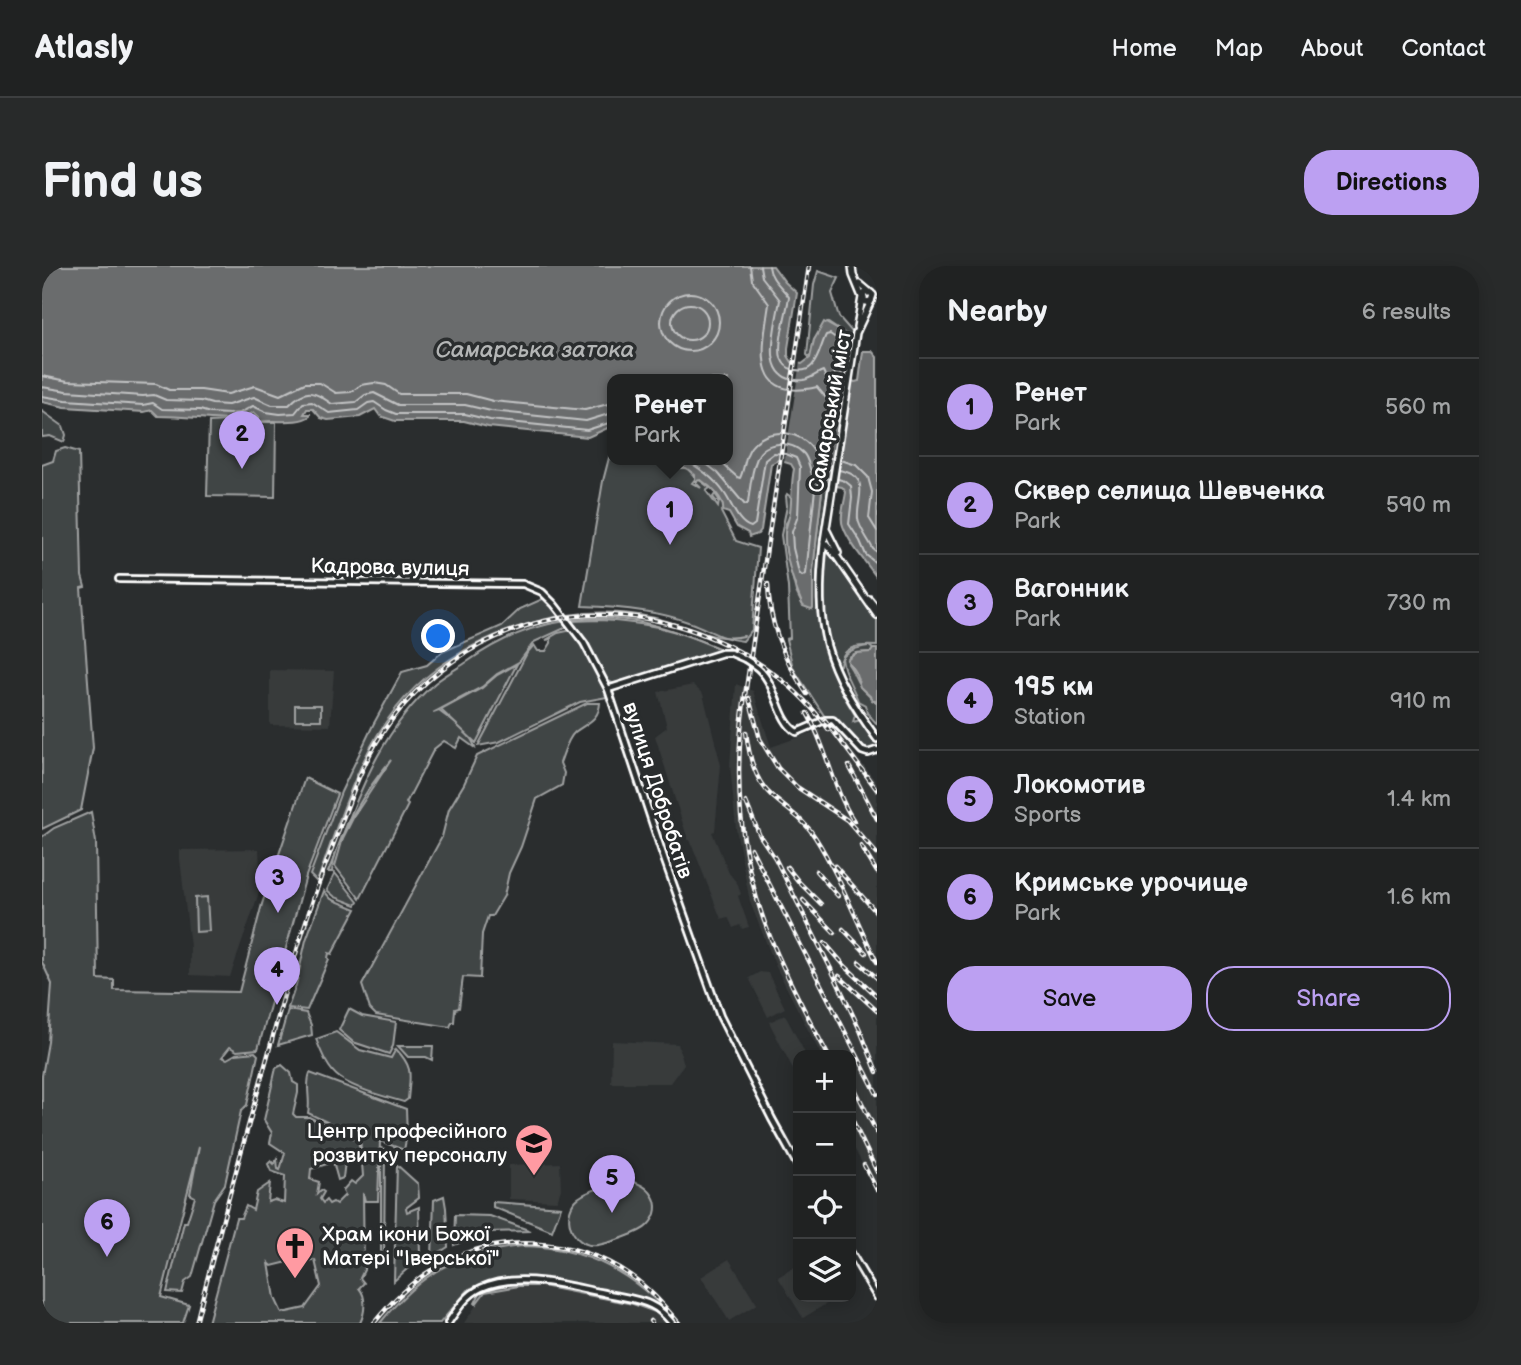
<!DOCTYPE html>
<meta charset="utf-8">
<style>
body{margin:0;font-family:"Balsamiq Sans",sans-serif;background:#282a2a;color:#f1f3f6}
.controls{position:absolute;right:21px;bottom:21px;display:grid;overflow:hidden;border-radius:14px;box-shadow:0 4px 18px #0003}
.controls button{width:63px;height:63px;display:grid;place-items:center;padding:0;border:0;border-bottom:2px solid #3d3f40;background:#202222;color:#f1f3f6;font:35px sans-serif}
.you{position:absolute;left:397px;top:371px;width:24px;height:24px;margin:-18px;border:5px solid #fff;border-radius:50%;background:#1a73e8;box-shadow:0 0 0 10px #1a73e833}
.badge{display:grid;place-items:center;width:46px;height:46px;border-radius:50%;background:#bca0f2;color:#111;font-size:23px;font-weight:700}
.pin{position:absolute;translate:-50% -58px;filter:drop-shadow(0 2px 4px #0008)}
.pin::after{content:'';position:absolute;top:37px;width:24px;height:21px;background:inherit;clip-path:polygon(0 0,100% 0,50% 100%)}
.popup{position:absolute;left:565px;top:108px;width:126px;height:91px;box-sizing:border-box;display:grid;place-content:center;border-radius:14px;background:#202222;filter:drop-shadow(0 2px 5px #0005);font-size:23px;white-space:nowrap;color:#a2a4a5}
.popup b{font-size:26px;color:#f1f3f6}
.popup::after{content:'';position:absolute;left:50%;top:100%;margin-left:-14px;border:14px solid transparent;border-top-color:#202222}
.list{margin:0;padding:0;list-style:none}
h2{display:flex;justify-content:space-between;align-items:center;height:91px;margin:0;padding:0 28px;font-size:30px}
h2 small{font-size:23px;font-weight:400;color:#a2a4a5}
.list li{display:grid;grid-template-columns:46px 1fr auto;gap:21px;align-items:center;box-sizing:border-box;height:98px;padding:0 28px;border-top:2px solid #3d3f40}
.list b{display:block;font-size:26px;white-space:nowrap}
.list p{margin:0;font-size:23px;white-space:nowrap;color:#a2a4a5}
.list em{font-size:23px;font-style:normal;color:#a2a4a5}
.actions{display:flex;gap:14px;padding:21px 28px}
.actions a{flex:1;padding:16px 0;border:2px solid #bca0f2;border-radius:28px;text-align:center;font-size:24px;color:#bca0f2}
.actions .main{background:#bca0f2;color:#111}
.icon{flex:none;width:38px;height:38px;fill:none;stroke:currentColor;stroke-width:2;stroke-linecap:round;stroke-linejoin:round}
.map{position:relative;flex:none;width:835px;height:1057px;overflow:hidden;border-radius:28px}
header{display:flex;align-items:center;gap:42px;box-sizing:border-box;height:98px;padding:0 35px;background:#202222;border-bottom:2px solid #3d3f40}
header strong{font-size:33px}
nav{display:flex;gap:38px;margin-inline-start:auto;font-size:24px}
.intro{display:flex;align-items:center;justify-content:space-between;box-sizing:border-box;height:168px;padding:0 42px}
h1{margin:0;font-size:49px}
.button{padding:18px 32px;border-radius:28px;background:#bca0f2;color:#111;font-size:24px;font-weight:700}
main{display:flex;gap:42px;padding:0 42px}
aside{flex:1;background:#202222;border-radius:28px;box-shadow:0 4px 18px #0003}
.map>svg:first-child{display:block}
.built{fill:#373a3b}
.green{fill:#414445;stroke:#a0a2a2;stroke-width:2;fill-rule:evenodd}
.water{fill:#6a6c6d;stroke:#a6a7a7;stroke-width:2}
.pier{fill:#2a2d2e}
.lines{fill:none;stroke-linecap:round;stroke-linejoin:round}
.shore{stroke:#c3c4c5;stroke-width:2}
.stream{stroke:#a6a7a7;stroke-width:2}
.secondary-casing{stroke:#fff;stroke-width:10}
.primary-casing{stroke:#fff;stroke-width:10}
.secondary{stroke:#2a2d2e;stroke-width:4.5}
.primary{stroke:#2a2d2e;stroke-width:5}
.rail-casing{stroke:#fff;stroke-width:4.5}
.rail{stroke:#2a2d2e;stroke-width:2;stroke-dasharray:5;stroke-linecap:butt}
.secondary-bridge-casing{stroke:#fff;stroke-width:10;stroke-linecap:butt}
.secondary-bridge{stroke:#2a2d2e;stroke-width:4.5}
.labels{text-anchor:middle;stroke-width:7;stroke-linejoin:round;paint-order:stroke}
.street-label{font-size:21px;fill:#fff;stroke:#2a2d2e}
.poi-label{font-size:21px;fill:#fff;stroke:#2a2d2e;text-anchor:end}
.water-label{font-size:23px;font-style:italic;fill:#b4b6b6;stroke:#2a2d2e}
</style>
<header>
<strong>Atlasly</strong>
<nav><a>Home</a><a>Map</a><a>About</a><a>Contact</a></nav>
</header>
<div class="intro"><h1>Find us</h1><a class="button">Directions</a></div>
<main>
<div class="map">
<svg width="835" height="1057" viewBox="0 0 835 1057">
<rect width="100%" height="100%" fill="#2a2d2e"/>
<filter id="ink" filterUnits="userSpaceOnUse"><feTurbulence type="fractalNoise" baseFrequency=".0143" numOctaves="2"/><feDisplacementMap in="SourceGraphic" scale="14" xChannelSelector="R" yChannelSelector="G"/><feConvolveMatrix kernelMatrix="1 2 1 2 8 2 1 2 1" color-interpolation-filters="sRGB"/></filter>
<g filter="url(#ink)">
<g class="built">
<path d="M228 404 292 405 288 460 228 459Z"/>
<path d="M694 418 711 425 729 481 791 459 835 517V927L809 876V789H779L734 701 708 636 694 563 688 499Z"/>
<path d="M651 419 661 428 679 499 673 565 670 566 687 607 695 617 699 628 696 630 707 661 700 663 698 659 691 662 686 651 679 653 648 574H646L613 470 625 461 616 426Z"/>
<path d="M217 583 219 621 188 711 148 709V681L137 584Z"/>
<path d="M718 706 726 707 743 742 726 751 707 712Z"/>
<path d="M743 749 764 789H756V813L727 756Z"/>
<path d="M570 775 636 778 642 798 628 817H569Z"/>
<path d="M518 897 519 923 515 935 467 933V899Z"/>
<path d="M687 993 715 1038 687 1055 659 1011Z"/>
<path d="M756 999V1031L794 1032 761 1052 736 1011Z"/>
<path d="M477 1020H500L591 1038 613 1046 625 1057H422L443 1026Z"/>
</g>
<g class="green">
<path d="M776 5 797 12 790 27 797 51 811 67 804 113 800 111 799 106 807 71 785 56 772 74 768 92 765 89 772 19Z"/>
<path d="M0 145 21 160 24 169 22 176 8 170 0 171Z"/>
<path d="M211 147 216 151V156H234L233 231 165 230 167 156 204 154 205 150Z"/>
<path d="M23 182 37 186 40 310 43 321 39 322 51 482 39 544 0 563V199L11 195 14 185Z"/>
<path d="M569 184 570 193H624L623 196 630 194 634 199 632 204 639 201 646 203 654 212 650 217 659 222 654 217 656 213 668 222 664 225 676 241 677 235H674L671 231 673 228 683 242 679 246 694 275 716 282 710 364 701 375C679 373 668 364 649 357 615 344 575 341 540 340L561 215Z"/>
<path d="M783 220 786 223C772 314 762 366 813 449L811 456 819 454 835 476V480L830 484 819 482 796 454 792 451H783L751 402 744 373 748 372 746 321 739 269 745 240 744 230 745 228 750 232 749 249 744 257 743 265 744 284 754 326 760 338 770 343 771 304 780 225Z"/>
<path d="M784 284 791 288 835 354V380C820 379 801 378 798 399L794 401C781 366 774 321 784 284Z"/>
<path d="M505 331 518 350C436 367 369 405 328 482 306 524 291 572 275 616L268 609 299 526 331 459 360 406 385 399 400 386 460 360 478 343Z"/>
<path d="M557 354C609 357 633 363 680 384L577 417H570L564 413 544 376 529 355Z"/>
<path d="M523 355 525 361 492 376 477 396 455 408 440 421 391 447 397 445C409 454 430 467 433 482L419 472 414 482 402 475 392 483 364 537 366 539 318 633 293 600 301 572 312 550 349 494C327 520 293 570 290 606H286C314 537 335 467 393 417 403 409 414 403 425 396 453 376 488 360 523 355Z"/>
<path d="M530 364 556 404 565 431 538 436 457 476 436 480 485 387 492 379 496 385H504L509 377V373L504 374 516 367Z"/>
<path d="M827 380 831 383 829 386 814 387 807 391 806 398C812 406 813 413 818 420 821 426 827 428 830 434L835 436V458L825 447 823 439 816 435C811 420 801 408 800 392 808 383 815 382 827 380Z"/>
<path d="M475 398 434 477 399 444 440 422 455 409Z"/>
<path d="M545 437H558C557 454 545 457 533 466 525 473 522 487 518 497L522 507 520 519 495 533 479 581 467 607 462 630 450 650H446L440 668 438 712 421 711 417 742 413 743 412 756H410L408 761 334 749 328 743 320 719 400 571 407 543 422 518 435 490Z"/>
<rect x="253" y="439" width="26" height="15"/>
<path d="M263 512 295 528 264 610 216 783 195 785 188 781 180 791 185 793 194 788 213 786 216 789 205 839 199 845 183 918 172 934 150 1011 143 1016 140 1027 125 1026 142 956H145L153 931 148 928 157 881 119 1031 147 1039 141 1057H0V810L6 776 10 718 0 696V571L12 562 49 546 54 576 56 713 72 714V724L197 726 220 638Z"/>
<path d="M293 607 316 636 314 639 293 631 285 624Z"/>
<path d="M282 625 289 633 314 643 290 688 287 687 286 692 287 693 265 744 246 742 254 719 264 674Z"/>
<path d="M165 631 167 665 154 666 153 632Z"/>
<path d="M307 743 320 750 354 756 351 780 347 788 311 776 297 764Z"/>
<path d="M246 744 264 747 269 759 270 769 236 779Z"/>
<path d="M294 766 318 784 349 792 354 783C372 802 368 809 366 833L362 836C344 831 313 823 298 812 286 804 279 786 274 773Z"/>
<path d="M356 780H391L390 794 384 791H366Z"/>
<path d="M240 799 249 807 251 816 256 819V827L251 848 254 851H267L317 875V889L303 895 301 912 296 914 291 896 269 903 268 913 277 916 275 928 279 924 282 926 278 933 281 937 284 934 287 938 291 936 294 938 303 929 301 924 309 915 313 918 321 910 318 872 266 847C269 834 263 820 268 807L364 843 365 869 362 884 338 875 336 935H323L321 927 322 1004 318 1012 322 1017 317 1022C325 1031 323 1047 318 1057H166L194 952H199L204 940 211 944 215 926 228 917 226 936 232 934 242 937 243 910 229 905 226 898 229 895 232 898 235 893 236 903 238 904 243 887 228 877 230 867 222 854 234 802ZM265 992 266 995 273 994 279 1020 263 1042 240 1047 233 1032 227 997 230 1000 250 995 251 998 255 997 254 994Z"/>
<path d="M339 882 343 883 342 997 339 996Z"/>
<path d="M355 899 376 918 377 932 364 942 365 946 377 941 378 991 352 1015Z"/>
<path d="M584 915C607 916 625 939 606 959 599 967 567 977 556 979 532 983 518 951 534 934 545 923 570 920 584 915Z"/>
<path d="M402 930 404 942 406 981 390 991 392 934Z"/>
<path d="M451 936 519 941 510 965 451 941Z"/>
<path d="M413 949 448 950 489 965 445 966 412 979Z"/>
<path d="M481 980C546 981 593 1008 636 1057H633L616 1041 592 1030 516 1015 465 1013 442 1017 427 1023 398 1057H338C379 1006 416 986 481 980Z"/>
<path d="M475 1017 500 1019 600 1037 616 1045 627 1057 613 1046 591 1038 500 1020H477L443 1026 434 1038 433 1037 439 1025Z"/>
</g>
<g class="water">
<path d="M0 0H731L743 16 755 27 746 82V90L750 96 760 98 768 92 772 74 782 56 807 70 799 105 800 111 813 116 817 115 821 85H830L835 91V312C825 297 807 278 801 260 797 251 803 236 804 226L800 221 788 219 780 225 771 304V342L769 343 761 340C752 318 742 291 743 267 744 259 747 253 748 246 750 232 749 217 752 203L749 198 736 194 729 198 719 264 716 268 707 271 706 267 695 261 687 247 681 245C683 233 668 220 659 214L653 215V209L644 202H633V196L630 194 623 196 624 193H686V113H570V160L546 171 446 161 422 155H353L338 150 333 143 318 151 286 154 279 152 271 143H265L262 148H268V150C255 159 232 153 217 156V151L212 146 205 150 203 154C174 155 146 150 116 150L110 144 102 146 23 141 0 136Z"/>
<path d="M831 383H835V436L830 434 828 430 818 421 814 408 805 394 814 387 829 386Z"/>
</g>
<path class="pier" d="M752 95 758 96 742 197 737 196Z"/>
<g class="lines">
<g class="shore">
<path d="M708 0 710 14 727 38C721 79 707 137 775 121L785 133 799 138"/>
<path d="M718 0 720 11 738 34C734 59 715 118 761 114 769 113 775 107 781 105L788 121 800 128"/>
<path d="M727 0C728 13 740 21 747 31 745 46 735 77 739 92 741 97 745 102 750 103 775 111 776 85 784 69L788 68 798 75 792 105 794 115 802 119"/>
<circle cx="648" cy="56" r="29"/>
<circle cx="648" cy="56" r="18"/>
<path d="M0 110 26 115 114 118 127 124H159L186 128 213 120 238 129 263 117H278L294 127 309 126 319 119 332 117 344 119 357 128H424L451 135 543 144 570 137"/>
<path d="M0 121 25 125 101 130 112 129 124 134 159 135 170 138 186 139 212 131 230 139H247C265 121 271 125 290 138L314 136 323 129 332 127 356 139H423L449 145 544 155 570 147"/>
<path d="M0 130 24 134 101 139 111 137 120 143 158 144 168 147 187 148 198 147 211 140 224 146 238 148 253 147 261 137 270 136 287 147 316 144 326 137 332 136 344 144 354 148H423L448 154 545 164 570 156"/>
<path d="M640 193C655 199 674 214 683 228 690 238 696 258 709 261L713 258 723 194 732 187 744 188 754 192 758 201 756 250 750 266 751 282 757 307 760 310 764 308 773 223 779 214 787 212"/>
<path d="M658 193 676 207 703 239 706 237C708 223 709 206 715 192 722 174 750 174 762 188 767 194 767 202 770 208L789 203"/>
<path d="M675 193 695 211 698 212C703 202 702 190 709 181 722 164 748 163 764 176 770 181 773 187 777 193L790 192"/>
<path d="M799 194 814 199 826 211 830 226 827 252 835 265"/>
<path d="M797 204C831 210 814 232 816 253 817 262 827 274 831 283L835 286"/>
<path d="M796 213 803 215 809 220 810 232 807 258 818 275 824 289 835 298"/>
</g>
<g class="stream">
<path d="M526 349C555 345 584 346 613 352 641 358 672 377 702 370"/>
<path d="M530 354C590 348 624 360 679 383"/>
</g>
<defs>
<g id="secondary">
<path d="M782 275C772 365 783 400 835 473"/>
<path d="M77 313 481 318 500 326 512 338 542 377 566 423 623 595 678 750 730 853 756 900"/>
<path d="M712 399C736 415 734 454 755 466L783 454H791L820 485 826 487 835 484"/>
<path d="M566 423 680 387H689L703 393"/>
<path d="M809 987 835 1031"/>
<path d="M406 1057C415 1044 424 1029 439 1022 476 1005 525 1020 562 1027 578 1031 595 1032 609 1039 618 1043 624 1050 630 1057"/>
</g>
<g id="primary">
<path d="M810 0 811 9 820 31 815 61"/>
<path d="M818 18 831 29 829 35 823 36 821 29 823 27H829"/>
<path d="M829 35 814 67 782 275 795 291 835 349"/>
<path d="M785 265 796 287"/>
<path d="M827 333 835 343"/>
</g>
</defs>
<use href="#secondary" class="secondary-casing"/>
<use href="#primary" class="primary-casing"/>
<use href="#secondary" class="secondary"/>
<use href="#primary" class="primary"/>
<defs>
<g id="rail">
<path d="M767 0 702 436C691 517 698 597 729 673 745 713 766 751 786 789"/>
<path d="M726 318C727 359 742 394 765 428"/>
<path d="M707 432 718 473 736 502 755 521 805 554 835 588"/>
<path d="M765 447C785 481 790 522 812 555"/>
<path d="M783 454 835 524"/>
<path d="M704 466C707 489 712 514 730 530 745 544 762 553 773 571 798 610 814 655 835 696"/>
<path d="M807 500 835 553"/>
<path d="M704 536 718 570 733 592 789 703 818 764 835 806"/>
<path d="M819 580 835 606"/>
<path d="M709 582 835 828"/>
<path d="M793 600 835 647"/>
<path d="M745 601 757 616 779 638"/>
<path d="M774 605 796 630"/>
<path d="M761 634 793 667"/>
<path d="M801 663 824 687"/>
<path d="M783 677 803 700 835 730"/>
<path d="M817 696 835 712"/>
<path d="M797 710 835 745"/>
<path d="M809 815 835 867"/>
<path d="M809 851 835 906"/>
<path d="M822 899 835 924"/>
<path d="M608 1055 610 1057"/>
<path d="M154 1057C177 966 202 875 227 785 245 716 264 648 290 582 307 537 321 490 351 452 406 381 492 342 582 350 660 356 742 400 787 464"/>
<path d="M332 1057C349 1036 368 1017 391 1003 449 966 532 970 588 1009 607 1022 622 1040 637 1057"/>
</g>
</defs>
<use href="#rail" class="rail-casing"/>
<use href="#rail" class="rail"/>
<defs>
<path id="secondary-bridge" d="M703 393 712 399"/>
</defs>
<use href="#secondary-bridge" class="secondary-bridge-casing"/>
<use href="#secondary-bridge" class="secondary-bridge"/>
</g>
</g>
<defs>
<symbol id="university-pin" viewBox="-11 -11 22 30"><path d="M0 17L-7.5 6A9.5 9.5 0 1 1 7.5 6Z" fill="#ff9aa2" stroke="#2a2d2e"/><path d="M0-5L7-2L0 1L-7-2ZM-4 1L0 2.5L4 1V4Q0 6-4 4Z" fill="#111"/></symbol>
<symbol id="church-pin" viewBox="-11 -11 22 30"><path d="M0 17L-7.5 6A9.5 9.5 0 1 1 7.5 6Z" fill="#ff9aa2" stroke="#2a2d2e"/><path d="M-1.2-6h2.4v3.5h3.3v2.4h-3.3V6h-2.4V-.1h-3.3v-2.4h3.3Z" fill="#111"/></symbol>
</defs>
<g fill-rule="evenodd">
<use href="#university-pin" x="470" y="855" width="44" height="60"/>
<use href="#church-pin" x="231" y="958" width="44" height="60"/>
</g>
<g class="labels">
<g class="street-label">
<text transform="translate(788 145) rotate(-80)" y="7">Самарський міст</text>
<text transform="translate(348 301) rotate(1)" y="7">Кадрова вулиця</text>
<text transform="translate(616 524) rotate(72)" y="7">вулиця Добробатів</text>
</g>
<g class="poi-label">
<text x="465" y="872">Центр професійного<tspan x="465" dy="24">розвитку персоналу</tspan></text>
<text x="280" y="975" text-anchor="start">Храм ікони Божої<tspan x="280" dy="24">Матері "Іверської"</tspan></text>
</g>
<g class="water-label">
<text x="493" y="91">Самарська затока</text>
</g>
</g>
</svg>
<div class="controls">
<button>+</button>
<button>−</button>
<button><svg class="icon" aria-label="locate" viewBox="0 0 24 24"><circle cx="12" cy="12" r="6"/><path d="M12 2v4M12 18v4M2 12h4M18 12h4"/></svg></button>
<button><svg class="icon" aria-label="layers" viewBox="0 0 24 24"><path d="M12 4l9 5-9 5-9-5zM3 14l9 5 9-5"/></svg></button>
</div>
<div class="you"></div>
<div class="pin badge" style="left:628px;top:279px">1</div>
<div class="popup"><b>Ренет</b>Park</div>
<div class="pin badge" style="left:200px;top:203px">2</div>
<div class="pin badge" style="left:236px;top:647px">3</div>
<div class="pin badge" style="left:235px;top:739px">4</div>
<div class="pin badge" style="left:570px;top:947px">5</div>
<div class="pin badge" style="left:65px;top:991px">6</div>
</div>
<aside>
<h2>Nearby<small>6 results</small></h2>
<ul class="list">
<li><span class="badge">1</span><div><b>Ренет</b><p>Park</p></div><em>560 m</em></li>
<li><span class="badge">2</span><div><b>Сквер селища Шевченка</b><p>Park</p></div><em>590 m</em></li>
<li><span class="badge">3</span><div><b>Вагонник</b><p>Park</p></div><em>730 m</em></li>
<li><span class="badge">4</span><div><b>195 км</b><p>Station</p></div><em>910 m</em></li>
<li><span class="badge">5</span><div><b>Локомотив</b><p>Sports</p></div><em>1.4 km</em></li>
<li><span class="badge">6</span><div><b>Кримське урочище</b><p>Park</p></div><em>1.6 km</em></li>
</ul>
<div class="actions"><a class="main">Save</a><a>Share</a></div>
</aside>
</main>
